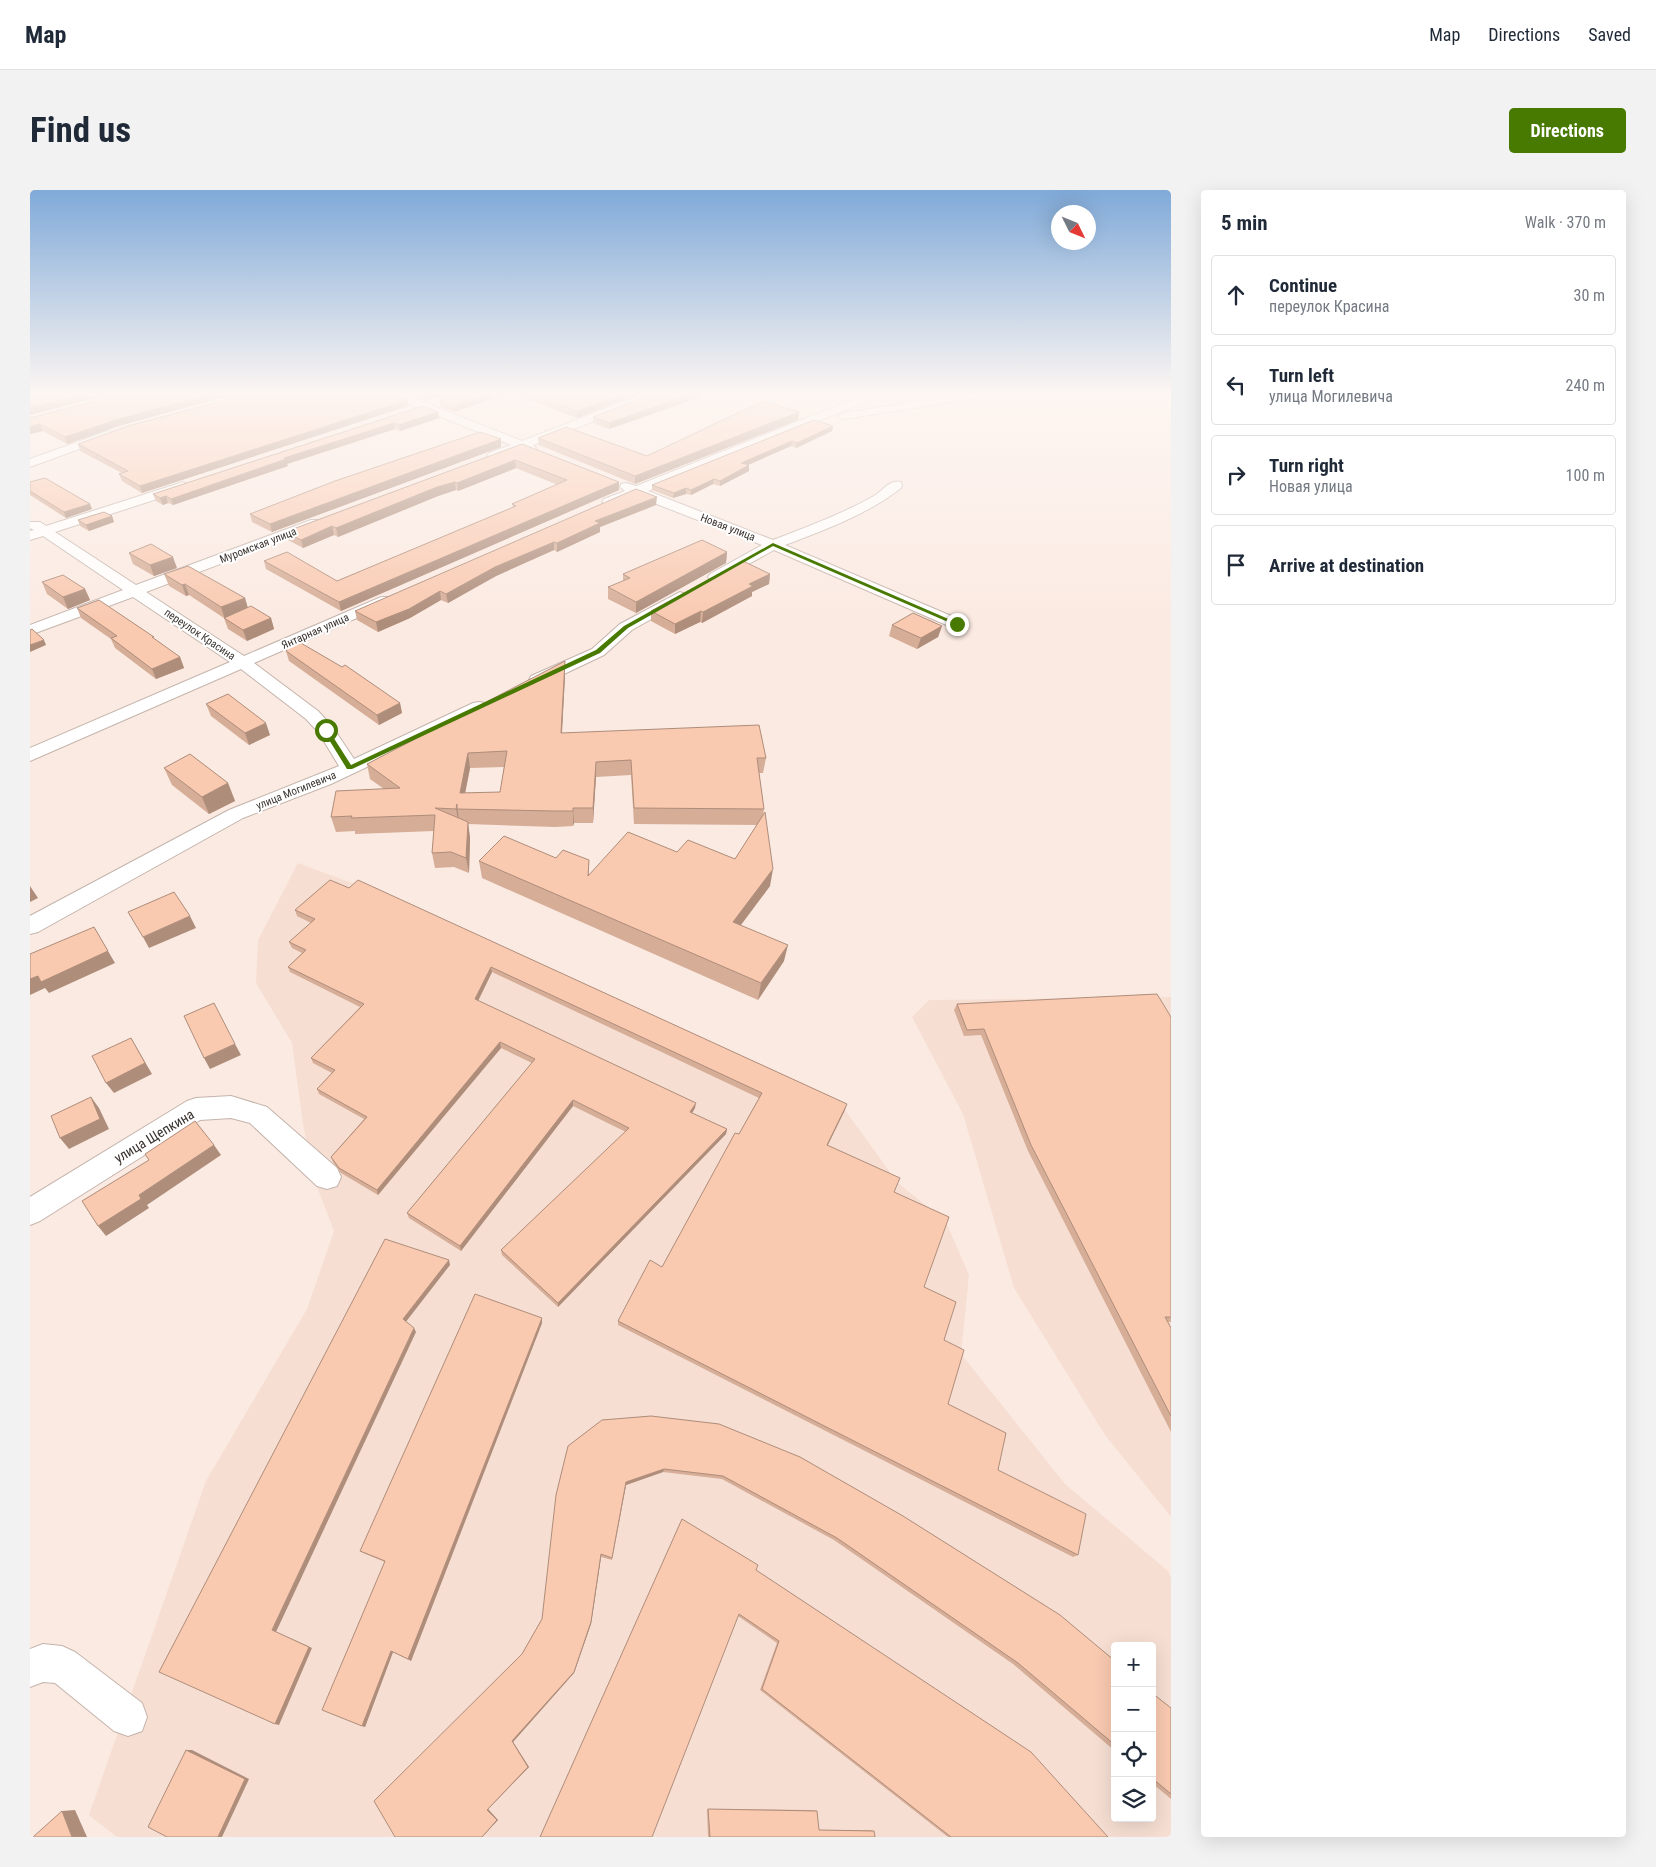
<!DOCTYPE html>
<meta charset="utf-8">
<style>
body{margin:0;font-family:"Roboto Condensed",sans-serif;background:#f2f2f3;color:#1f2937}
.controls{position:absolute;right:15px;bottom:15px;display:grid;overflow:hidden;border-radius:5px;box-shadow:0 5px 20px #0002}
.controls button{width:45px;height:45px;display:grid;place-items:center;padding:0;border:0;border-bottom:1px solid #e0e1e3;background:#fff;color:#1f2937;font:25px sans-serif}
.compass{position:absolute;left:1021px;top:15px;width:45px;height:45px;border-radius:50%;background:#fff;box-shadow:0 5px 20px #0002;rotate:133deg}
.stop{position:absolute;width:15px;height:15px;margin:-11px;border:4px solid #487900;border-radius:50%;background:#fff}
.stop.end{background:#487900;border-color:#fff;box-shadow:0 1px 5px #0008}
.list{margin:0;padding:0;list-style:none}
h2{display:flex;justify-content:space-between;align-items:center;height:65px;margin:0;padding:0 20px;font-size:21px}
h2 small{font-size:16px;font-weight:400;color:#747a83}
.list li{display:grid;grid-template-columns:32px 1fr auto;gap:15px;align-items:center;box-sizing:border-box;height:80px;margin:0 10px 10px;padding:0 10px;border:1px solid #e0e1e3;border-radius:5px}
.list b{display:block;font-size:19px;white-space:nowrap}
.list p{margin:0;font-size:16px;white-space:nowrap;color:#747a83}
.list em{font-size:16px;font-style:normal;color:#747a83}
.icon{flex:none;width:28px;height:28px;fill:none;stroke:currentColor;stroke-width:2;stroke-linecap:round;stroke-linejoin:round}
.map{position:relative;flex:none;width:1141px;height:1647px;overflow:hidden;border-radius:5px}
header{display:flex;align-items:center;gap:30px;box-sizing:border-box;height:70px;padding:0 25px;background:#fff;border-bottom:1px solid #e0e1e3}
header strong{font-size:24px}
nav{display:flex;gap:28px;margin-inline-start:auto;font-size:18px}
.intro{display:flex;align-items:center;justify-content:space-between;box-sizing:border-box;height:120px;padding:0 30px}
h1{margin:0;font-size:35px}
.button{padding:12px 22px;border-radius:5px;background:#487900;color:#fff;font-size:18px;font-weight:700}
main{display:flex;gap:30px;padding:0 30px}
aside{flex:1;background:#fff;border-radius:5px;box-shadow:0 5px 20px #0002}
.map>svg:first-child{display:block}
.built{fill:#f6ded2;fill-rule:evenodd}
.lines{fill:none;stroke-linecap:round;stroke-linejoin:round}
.minor-casing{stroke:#c4b4ac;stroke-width:2}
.minor{fill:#fff;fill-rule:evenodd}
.wall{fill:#d6ad97;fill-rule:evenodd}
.shaded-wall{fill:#ae8d7b}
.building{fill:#f9c9b0;stroke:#ae8d7b;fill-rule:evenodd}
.route{fill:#487900}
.labels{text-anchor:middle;stroke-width:4;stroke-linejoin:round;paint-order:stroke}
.far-street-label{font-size:11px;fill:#3a3430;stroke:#fff}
.street-label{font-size:14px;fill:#3a3430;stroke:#fff}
</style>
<header>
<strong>Map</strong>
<nav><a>Map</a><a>Directions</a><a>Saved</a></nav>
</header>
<div class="intro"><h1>Find us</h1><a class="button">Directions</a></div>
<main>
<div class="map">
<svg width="1141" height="1647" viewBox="0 0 1141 1647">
<rect width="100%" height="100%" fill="#fbeae2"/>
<g class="built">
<path d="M268 673 330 696 815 920 868 993 916 1032 939 1085 931 1164 1035 1294 1138 1381 1141 1388V1647H87L59 1625 176 1291 277 1119 304 1041 286 994 273 934 262 853 226 793 228 750ZM1085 1456H1122V1628H1085Z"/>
<path d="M1141 807V1327L1075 1245 984 1098 933 924 882 827 899 810Z"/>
</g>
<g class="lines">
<defs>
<g id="minor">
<path d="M350 201H365L492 251 621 201H636L635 203 503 255 506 258 504 261 500 262 492 259 463 270 457 266 459 263 481 255 351 203Z"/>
<path d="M840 201H852L840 210 618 301 743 350C777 337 812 324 844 306 853 301 859 289 871 292L872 295 871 298C838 324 795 340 755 355L933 431 935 434 933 437H921L744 360 690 390H680L678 387 680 384 732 355 606 306 579 316 572 312 574 309 595 301 590 297 591 294 596 293 606 296 832 206Z"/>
<path d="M952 201H1064L1059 204 953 207 814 229 808 226 814 223Z"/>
<path d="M1126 201H1141V205L1127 203Z"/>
<path d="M78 241 84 245 82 247 0 277V269Z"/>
<path d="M153 292 159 296 158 299 25 342 106 395 281 330H291L293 333 291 336 116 402 214 466 351 407H361L364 410 361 413 224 473 288 521 302 536 324 569 443 513 449 512 455 513 458 517 455 521 301 594 213 628 8 742 0 744V726L199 620 309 576 289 543 276 529 211 479 0 571V558L200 472 103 407 0 445V435L93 400 13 346 0 350V341L4 340 0 338V332H10L16 336Z"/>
<path d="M650 402 655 404 658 407 655 410 602 440 574 465 513 494H501L499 490 501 486 562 459 590 434Z"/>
<path d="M201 906 237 917 307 978 311 987 307 996 297 999 287 996 220 933 201 928 170 930 10 1031 0 1035V1007L157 911 166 908Z"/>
<path d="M13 1454 32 1456 45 1462 112 1513 117 1527 112 1541 98 1546 84 1541 25 1493 13 1492 0 1497V1459Z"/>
</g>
</defs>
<use href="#minor" class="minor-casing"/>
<use href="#minor" class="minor"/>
</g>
<g class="wall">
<path d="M104 201H216L92 235 37 254 13 241 0 244V228Z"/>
<path d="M370 201H425L395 211Z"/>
<path d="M439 201H616L547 228 480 203 424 222 410 217V211Z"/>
<path d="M630 201H688L579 239 563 233V227Z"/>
<path d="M378 216 112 303 92 291 89 284 92 283 50 261 48 254Z"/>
<path d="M393 216 408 222 409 228 370 241 365 239 257 274 258 276 143 315 138 313 133 315 126 311 123 304Z"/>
<path d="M769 222 768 230 605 294 509 255 508 248 617 266Z"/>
<path d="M803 236 802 241 766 258 761 256 718 275 719 281 690 296 683 294 661 305 656 304 643 308 622 300V295Z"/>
<path d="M471 249V257L242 342 222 332 220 324Z"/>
<path d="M492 254 589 300 311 421 236 379 234 371 307 391 483 317 482 314 528 295 486 278 428 301 426 300 408 306 308 347 304 345 273 358 258 350 255 342Z"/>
<path d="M0 292 62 319 36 328 0 305Z"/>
<path d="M626 315 570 337V342L527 362 524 360 466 386 418 413 411 410 380 428 348 442 327 430 325 421Z"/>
<path d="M82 326 84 332 59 341 50 336 48 330Z"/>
<path d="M697 362 696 373 606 423 578 409V397L593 391V384Z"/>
<path d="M99 363 147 378 124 386 103 374Z"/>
<path d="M134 384 215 408 218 418 241 428 244 439 217 451 198 439 194 428 159 405 156 406 139 396Z"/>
<path d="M740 384 739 394 722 402V406L672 433 670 432 645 444 621 431V421Z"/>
<path d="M12 392 55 399 60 410 38 419 17 404Z"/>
<path d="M47 418 150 467 154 478 126 489 85 458 81 449 51 428Z"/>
<path d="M862 435 912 436 908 447 887 459 859 446Z"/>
<path d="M256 461 370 513 372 523 349 535 259 471Z"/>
<path d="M535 486 532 543 736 568 733 583H729L734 619 733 626 740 696 711 735 754 771 728 810 452 688 449 671 526 668 559 670V684L647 662 705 669 727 635 604 634 601 585 566 587 563 633H544L543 636 525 637 438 634 440 648 439 683 424 677 405 678 402 663 404 641 325 644V641L306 642 301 627 354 599 340 589 337 574ZM474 577 470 602 435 603 440 578Z"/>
<path d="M176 514 240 545 219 555 181 526Z"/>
<path d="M134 578 198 593 205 611 179 624 142 595Z"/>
<path d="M300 690 817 914 797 956 864 1002 894 1097 914 1150 918 1214 968 1280 1048 1365 1043 1367 588 1135V1131L632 1077 709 944 729 908 462 782 448 811 665 918 662 923 697 939 696 944 528 1117 472 1065 471 1060 596 942 543 916 431 1061 379 1028 377 1023 502 873 471 858 348 1005 311 983 303 972 301 967 334 929 289 904 287 899 302 883 283 873 281 868 330 817 260 782 258 777 272 763 262 758 259 752 281 733 267 726 265 720Z"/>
<path d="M927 814 1141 827V1132H1138L1141 1138V1242L998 961 951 845 934 846 924 820Z"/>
<path d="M512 1128V1133L381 1471 363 1462 335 1537 332 1536 355 1372 333 1363 330 1361Z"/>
<path d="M621 1226 1085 1471V1561L983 1474 804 1350 692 1289 633 1282 596 1295 582 1370 571 1367 561 1434 544 1483 483 1552 499 1577 458 1619 468 1630 452 1647H365L492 1464 512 1429Z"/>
<path d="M726 1380 1078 1647H918L730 1500 747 1453 708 1426Z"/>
<path d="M1122 1503 1141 1518V1609L1122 1593Z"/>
<path d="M677 1619 784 1620 787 1621 788 1640H841L844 1641 845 1647H678Z"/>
</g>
<g class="shaded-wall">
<path d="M66 201H92L0 225V218Z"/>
<path d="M192 201H216L92 235 37 254 35 247 89 229Z"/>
<path d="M406 201H425L395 211 394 205Z"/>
<path d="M468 201H480V203L424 222 423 216Z"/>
<path d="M600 201H616L547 228V221Z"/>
<path d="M670 201H688L579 239V233Z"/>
<path d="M378 210V216L112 303 110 296Z"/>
<path d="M408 222 409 228 370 241 369 235Z"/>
<path d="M769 222 768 230 605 294V286Z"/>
<path d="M364 233 365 239 257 274 258 276 143 315 141 309 254 268Z"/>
<path d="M10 234 13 241 0 244V237Z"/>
<path d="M803 236 802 241 766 258 767 253Z"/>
<path d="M471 249V257L242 342 240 334Z"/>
<path d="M762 251 761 256 711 278V273Z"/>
<path d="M485 270 486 278 428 301 427 293Z"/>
<path d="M719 275V281L690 296V291Z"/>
<path d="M684 289 683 294 661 305V300Z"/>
<path d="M425 292 426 300 408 306 308 347 306 338 407 297Z"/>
<path d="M589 292V300L311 421 309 412Z"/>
<path d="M656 298V304L643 308 644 303Z"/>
<path d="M136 306 138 313 133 315 130 308Z"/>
<path d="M627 307 626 315 570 337V342L527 362V353L565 331Z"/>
<path d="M60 314 62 319 36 328 34 322Z"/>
<path d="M82 326 84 332 59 341 56 335Z"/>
<path d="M302 336 304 345 273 358 271 350Z"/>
<path d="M524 352V360L466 386 418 413 416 404 465 377Z"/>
<path d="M697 362 696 373 606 423V412Z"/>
<path d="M143 367 147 378 124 386 120 375Z"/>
<path d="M740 384 739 394 722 402V406L672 433 673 422 719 394Z"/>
<path d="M155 394 159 405 156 406 152 395Z"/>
<path d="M55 399 60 410 38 419 33 407Z"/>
<path d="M410 401 411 410 380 428 348 442 346 432Z"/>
<path d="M215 408 218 419 195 429 191 417Z"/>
<path d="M671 421 670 432 645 444V434Z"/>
<path d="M241 428 244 439 217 451 213 440Z"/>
<path d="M912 436 908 447 887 459 891 448Z"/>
<path d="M14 450 16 455 0 462V455Z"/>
<path d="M150 467 154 478 126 489 122 479Z"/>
<path d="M535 471V486L531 559V543Z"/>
<path d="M370 513 372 523 349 535 347 525Z"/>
<path d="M236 533 240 545 219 555 215 543Z"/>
<path d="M438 563 440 578 432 619 430 603Z"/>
<path d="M566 572V587L563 633V618Z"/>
<path d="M198 593 205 611 179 624 172 607Z"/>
<path d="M427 614 429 631V634L426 619Z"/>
<path d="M543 618 544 633 543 636Z"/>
<path d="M438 632 440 648 439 683 436 668Z"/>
<path d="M743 679 740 696 701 748 703 732Z"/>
<path d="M0 696 8 708 0 712Z"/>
<path d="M160 726 166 738 119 758 113 747Z"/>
<path d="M64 737 85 773 19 803 15 798 0 805V789Z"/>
<path d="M758 755 754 771 728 810 731 793Z"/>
<path d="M461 777 462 782 446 815 445 809Z"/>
<path d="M101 848 122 884 84 903 76 893Z"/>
<path d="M470 852 471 858 348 1005 347 1000Z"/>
<path d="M205 854 211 865 180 879 174 868Z"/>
<path d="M61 907 69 918 79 939 39 959 30 948Z"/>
<path d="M543 910V916L431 1061 430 1056Z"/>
<path d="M666 913 665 918 659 928 660 922Z"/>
<path d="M817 914 815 920 795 961 797 955Z"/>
<path d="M697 939 696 944 528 1117V1113Z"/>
<path d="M184 955 191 965 117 1015 119 1018 76 1046 68 1036 109 1005Z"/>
<path d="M419 1070 420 1075 375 1133 373 1129Z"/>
<path d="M512 1128V1133L381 1471 378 1469Z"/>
<path d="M384 1138 386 1142 246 1442 282 1458 249 1535 245 1534 242 1440Z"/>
<path d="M634 1279 633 1282 596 1295 582 1370 596 1292Z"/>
<path d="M571 1367 561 1434 544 1483 483 1552 499 1577 458 1619 468 1630 452 1647 457 1620 482 1551Z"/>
<path d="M361 1461 363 1462 335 1537 332 1536Z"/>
<path d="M156 1560H162L219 1589 192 1647H188Z"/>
<path d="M45 1620 57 1647H42L32 1621Z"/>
</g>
<g class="building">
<path d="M0 201H66L0 218Z"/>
<path d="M104 201H192L89 229 35 247 10 234 0 237V228Z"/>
<path d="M229 201H355L378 210 110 296 89 284 98 281 48 254 98 236Z"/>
<path d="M385 201H406L394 205Z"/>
<path d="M439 201H468L423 216 410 211Z"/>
<path d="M490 201H600L547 221Z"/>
<path d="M630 201H670L579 233 563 227Z"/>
<path d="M733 211 769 222 605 286 508 248 536 237 617 266Z"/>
<path d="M393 216 408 222 369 235 364 233 254 268 256 269 141 309 136 306 130 308 123 304Z"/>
<path d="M784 230 803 236 767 253 762 251 711 273 719 275 690 291 684 289 661 300 656 298 644 303 622 295Z"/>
<path d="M450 242 471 249 240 334 220 324 305 291Z"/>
<path d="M492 254 589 292 309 412 234 371 257 362 307 391 486 316 482 314 537 290 485 270 427 293 425 292 407 297 306 338 302 336 271 350 255 342Z"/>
<path d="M15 288 60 314 34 322 0 301V292Z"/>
<path d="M606 299 627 307 565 331 570 333 527 353 524 352 465 377 416 404 410 401 379 419 346 432 325 421Z"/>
<path d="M74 322 82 326 56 335 48 330Z"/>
<path d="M672 350 697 362 606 412 578 397 600 388 593 384Z"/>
<path d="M121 354 143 367 120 375 99 363Z"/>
<path d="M713 371 740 384 719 394 723 396 673 422 671 421 645 434 621 421Z"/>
<path d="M158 376 215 408 191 417 155 394 152 395 134 384Z"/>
<path d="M33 385 55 399 33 407 12 392Z"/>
<path d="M69 410 124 447H122L150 467 122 479 81 448 87 446 47 418Z"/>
<path d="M221 416 241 428 213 440 194 428Z"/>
<path d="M883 423 912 436 891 448 862 435Z"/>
<path d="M2 439 14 450 0 455V440Z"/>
<path d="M264 449 312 477 315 475 370 513 347 525 256 461Z"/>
<path d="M535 471 531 543 729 535 736 568H727L734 619 604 618 601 570 566 572 563 618H543V621H524L427 619V614L426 619 405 618 438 632 436 668 421 662 402 663 405 625 321 628 322 626 301 627 306 601 370 598 337 574ZM477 561 470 602 430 603 438 563Z"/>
<path d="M198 504 236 533 215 543 176 514Z"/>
<path d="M160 564 198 593 172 607 134 578Z"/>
<path d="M735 622 743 679 703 732 758 755 731 793 449 671 474 646 526 668 533 660 559 670 558 686 598 642 647 662 658 650 705 669Z"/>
<path d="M300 690 319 698 328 690 817 914 797 955 870 988 864 1002 919 1027 894 1097 926 1112 914 1150 934 1160 918 1214 976 1243 968 1280 1056 1324 1048 1365 588 1131 620 1070 632 1077 705 943 709 944 732 903 461 777 445 809 666 913 660 922 697 939 528 1113 471 1060 599 938 543 910 430 1056 377 1023 505 869 470 852 347 1000 309 978 301 967 337 927 287 899 305 880 281 868 334 814 258 777 276 760 259 752 285 729 265 720Z"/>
<path d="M144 702 160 726 113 747 98 722Z"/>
<path d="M64 737 78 761 11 792 8 786 0 789V764Z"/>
<path d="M1127 804 1141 827V1127H1135L1141 1138V1226L1001 955 954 839 937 840 927 814Z"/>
<path d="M184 813 205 854 174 868 154 826Z"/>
<path d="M101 848 115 873 76 893 62 866Z"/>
<path d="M61 907 70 929 30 948 21 926Z"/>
<path d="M165 931 184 955 109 1005 111 1009 68 1036 52 1011 119 970 115 964Z"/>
<path d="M355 1049 419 1070 373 1129 384 1138 242 1440 279 1457 245 1534 129 1482Z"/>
<path d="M445 1104 512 1128 378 1469 361 1461 332 1536 292 1520 355 1371 330 1361Z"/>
<path d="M621 1226 689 1234 770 1267 873 1326 1030 1425 1085 1471V1555L988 1473 807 1348 693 1286 634 1279 596 1292 582 1368 571 1364 561 1432 544 1482 482 1551 498 1577 457 1620 467 1630 452 1647H365L344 1611 492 1464 512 1429 526 1305 538 1256 572 1230Z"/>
<path d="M652 1329 728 1375 726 1380 1001 1562 1078 1647H921L732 1499 749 1451 709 1424 622 1647H510Z"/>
<path d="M1122 1503 1141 1518V1604L1122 1588Z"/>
<path d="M156 1560 215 1589 188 1647H137L118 1637Z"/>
<path d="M678 1619 787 1621 789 1640 844 1641 845 1647H680Z"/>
<path d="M32 1621 42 1647H3Z"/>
</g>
<linearGradient id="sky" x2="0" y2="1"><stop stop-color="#80aad9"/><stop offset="0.47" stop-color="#fdf6f2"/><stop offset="1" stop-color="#fdf6f2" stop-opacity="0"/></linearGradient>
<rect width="1141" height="432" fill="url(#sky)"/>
<path class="route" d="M743 353 930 434 925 435 743 356 598 438 570 463 322 579H317L293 540 298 539 321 575 566 460 594 436Z"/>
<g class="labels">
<g class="far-street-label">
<text transform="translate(698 337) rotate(21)" y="4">Новая улица</text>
<text transform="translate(228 355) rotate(-21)" y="4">Муромская улица</text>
<text transform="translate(285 441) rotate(-24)" y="4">Янтарная улица</text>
<text transform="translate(170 444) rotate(34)" y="4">переулок Красина</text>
<text transform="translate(266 600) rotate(-22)" y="4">улица Могилевича</text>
</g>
<g class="street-label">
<text transform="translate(124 946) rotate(-31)" y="5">улица Щепкина</text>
</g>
</g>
</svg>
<div class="controls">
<button>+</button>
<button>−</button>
<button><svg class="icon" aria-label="locate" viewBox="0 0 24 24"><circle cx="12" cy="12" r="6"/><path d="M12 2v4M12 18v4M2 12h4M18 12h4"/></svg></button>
<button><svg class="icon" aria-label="layers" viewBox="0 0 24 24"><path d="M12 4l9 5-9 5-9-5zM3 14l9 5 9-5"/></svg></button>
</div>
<svg class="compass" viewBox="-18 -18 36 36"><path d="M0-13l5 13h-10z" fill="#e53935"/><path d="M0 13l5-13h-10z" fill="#747a83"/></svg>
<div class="stop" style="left:296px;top:540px"></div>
<div class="stop end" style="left:927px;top:434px"></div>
</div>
<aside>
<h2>5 min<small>Walk · 370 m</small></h2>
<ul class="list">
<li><svg class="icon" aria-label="ahead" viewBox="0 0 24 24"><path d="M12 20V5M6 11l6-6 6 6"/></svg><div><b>Continue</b><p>переулок Красина</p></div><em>30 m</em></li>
<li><svg class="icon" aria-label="left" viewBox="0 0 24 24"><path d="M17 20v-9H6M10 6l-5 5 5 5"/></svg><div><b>Turn left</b><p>улица Могилевича</p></div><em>240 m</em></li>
<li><svg class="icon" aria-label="right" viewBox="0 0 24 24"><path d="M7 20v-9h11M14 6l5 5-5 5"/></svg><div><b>Turn right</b><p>Новая улица</p></div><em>100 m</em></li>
<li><svg class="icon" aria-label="arrive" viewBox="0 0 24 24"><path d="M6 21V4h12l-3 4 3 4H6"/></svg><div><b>Arrive at destination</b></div></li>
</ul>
</aside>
</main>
